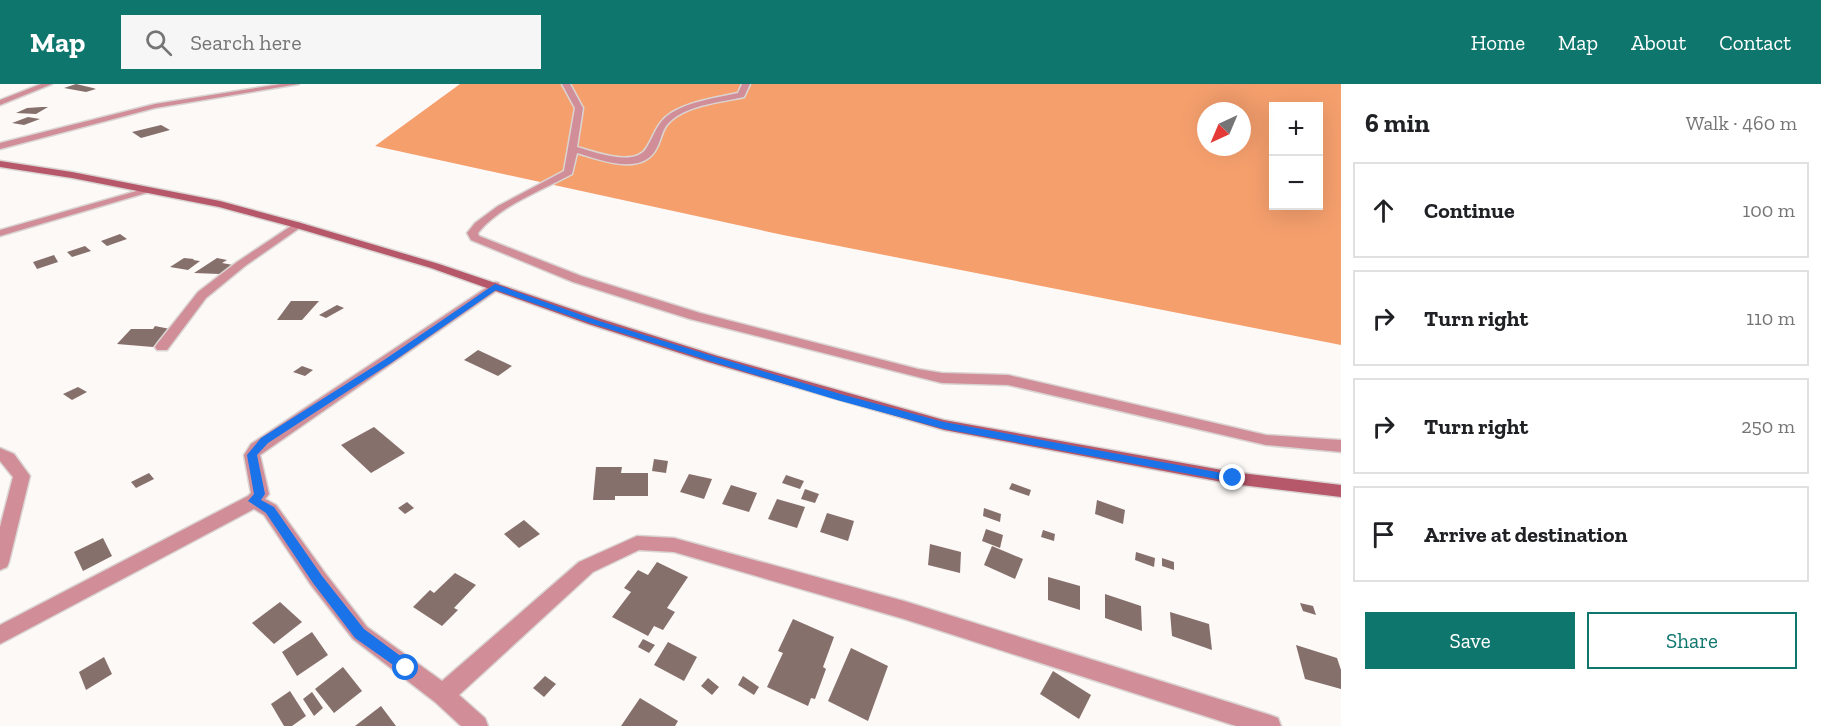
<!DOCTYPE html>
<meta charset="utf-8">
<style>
body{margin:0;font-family:"Zilla Slab",serif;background:#f6f6f6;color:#202124}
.controls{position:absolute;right:18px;top:18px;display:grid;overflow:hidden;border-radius:0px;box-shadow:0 6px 24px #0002}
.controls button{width:54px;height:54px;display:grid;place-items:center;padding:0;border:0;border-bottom:2px solid #e0e0e0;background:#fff;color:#202124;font:30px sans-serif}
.compass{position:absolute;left:1197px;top:18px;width:54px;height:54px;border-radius:50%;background:#fff;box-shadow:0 6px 24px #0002;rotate:224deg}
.stop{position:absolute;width:18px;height:18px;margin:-14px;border:4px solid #1a73e8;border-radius:50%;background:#fff}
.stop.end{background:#1a73e8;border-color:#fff;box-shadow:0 2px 6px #0008}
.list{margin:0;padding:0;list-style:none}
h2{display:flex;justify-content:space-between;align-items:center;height:78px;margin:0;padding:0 24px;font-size:26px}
h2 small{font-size:20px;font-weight:400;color:#757577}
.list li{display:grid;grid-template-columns:39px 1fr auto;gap:18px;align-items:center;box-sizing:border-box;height:96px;margin:0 12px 12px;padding:0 12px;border:2px solid #e0e0e0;border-radius:0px}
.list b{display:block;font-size:22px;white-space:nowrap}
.list em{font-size:20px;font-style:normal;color:#757577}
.actions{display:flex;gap:12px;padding:18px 24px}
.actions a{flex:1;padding:14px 0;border:2px solid #0f766e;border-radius:0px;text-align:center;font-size:21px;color:#0f766e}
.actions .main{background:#0f766e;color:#fff}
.icon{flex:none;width:33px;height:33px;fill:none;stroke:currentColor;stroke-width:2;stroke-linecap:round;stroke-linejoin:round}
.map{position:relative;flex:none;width:1341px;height:642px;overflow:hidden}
header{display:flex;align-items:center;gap:36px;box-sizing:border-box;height:84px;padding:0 30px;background:#0f766e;color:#fff}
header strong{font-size:28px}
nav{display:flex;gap:33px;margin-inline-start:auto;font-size:21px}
.search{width:420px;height:54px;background:#f6f6f6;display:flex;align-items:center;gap:15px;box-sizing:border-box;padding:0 21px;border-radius:0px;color:#757577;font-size:22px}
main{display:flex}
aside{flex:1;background:#fff}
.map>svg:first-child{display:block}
.forest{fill:#f59f6d;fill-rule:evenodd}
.building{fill:#86706c}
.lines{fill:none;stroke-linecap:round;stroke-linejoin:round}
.minor-casing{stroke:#dad5d2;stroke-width:3}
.secondary-casing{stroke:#dad5d2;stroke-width:3}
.minor{fill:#d18e99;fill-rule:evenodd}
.secondary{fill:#b6576a;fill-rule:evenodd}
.route{fill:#1a73e8}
</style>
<header>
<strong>Map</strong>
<div class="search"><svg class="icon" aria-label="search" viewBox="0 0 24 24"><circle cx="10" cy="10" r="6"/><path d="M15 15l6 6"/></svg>Search here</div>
<nav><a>Home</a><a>Map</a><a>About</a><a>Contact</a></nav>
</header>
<main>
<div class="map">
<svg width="1341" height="642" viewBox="0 0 1341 642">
<rect width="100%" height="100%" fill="#fdf9f7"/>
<path class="forest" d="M460 0H1341V261L783 151 375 62ZM1274 22H1318V122H1274ZM1206 27H1242V63H1206Z"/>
<g class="building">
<path d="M76 0 93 4 96 5 86 8 64 4Z"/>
<path d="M42 23H48L36 30 16 29 27 24Z"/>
<path d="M28 33 40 35 24 41 12 39Z"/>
<path d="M161 41 170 46 141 54 132 48Z"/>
<path d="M120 150 127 155 107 162 101 157Z"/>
<path d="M85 162 91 167 72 173 67 168Z"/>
<path d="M54 171 58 178 37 185 33 178Z"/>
<path d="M184 174 194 175 193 176 200 177 188 186 170 183Z"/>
<path d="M217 174 227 176 222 179 233 181 220 190 194 189Z"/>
<path d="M291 217H319L302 236H277Z"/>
<path d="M337 221 344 224 326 234 319 231Z"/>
<path d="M155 242 170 245 153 263 117 260 131 245H153Z"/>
<path d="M478 266 512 282 498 292 464 276Z"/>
<path d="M302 282 313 286 305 292 293 288Z"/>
<path d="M78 303 87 308 72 316 63 310Z"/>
<path d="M374 343 405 369 371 389 341 361Z"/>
<path d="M654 375 668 377 666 389 652 387Z"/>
<path d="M596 383H622L621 389H648V412H615V416H593Z"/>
<path d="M149 389 154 395 136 404 131 398Z"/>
<path d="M689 390 712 395 704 415 680 408Z"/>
<path d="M786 391 804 397 800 405 782 399Z"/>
<path d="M1012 399 1031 406 1029 412 1009 405Z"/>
<path d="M731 401 757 409 749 428 722 420Z"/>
<path d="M805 405 819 410 815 419 801 415Z"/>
<path d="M777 415 805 423 797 444 768 435Z"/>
<path d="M1097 416 1125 426 1123 440 1095 430Z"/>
<path d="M407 418 414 424 405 430 398 424Z"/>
<path d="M984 424 1001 430 1000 438 983 432Z"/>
<path d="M827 429 854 437 848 457 820 448Z"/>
<path d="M524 436 540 450 519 464 504 450Z"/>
<path d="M986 445 1003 451 1000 464 982 457Z"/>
<path d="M1043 446 1055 450 1054 457 1041 453Z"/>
<path d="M103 454 112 472 83 487 74 468Z"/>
<path d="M930 460 961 468 960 489 928 481Z"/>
<path d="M992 462 1023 475 1015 495 984 481Z"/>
<path d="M1136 468 1155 474 1154 483 1135 476Z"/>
<path d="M1162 474 1174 478V486L1162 482Z"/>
<path d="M657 478 688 493 667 524 675 528 663 546 654 542 648 552 612 533 631 508 624 504 638 486 648 491Z"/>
<path d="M455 489 476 501 454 524 458 526 442 542 413 523 430 506 434 509Z"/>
<path d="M1048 493 1080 502V526L1048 516Z"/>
<path d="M1105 510 1141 522 1142 547 1105 534Z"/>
<path d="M280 518 302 538 274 560 252 539Z"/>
<path d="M1300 519 1313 522 1316 531 1303 527Z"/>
<path d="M1170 528 1209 540 1212 566 1172 552Z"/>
<path d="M793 535 834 553 823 583 826 585 815 615 811 614 808 622 767 603 783 569 778 567Z"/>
<path d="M312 548 328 571 297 592 282 568Z"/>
<path d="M643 555 655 561 649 569 638 563Z"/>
<path d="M668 558 697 573 684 597 654 581Z"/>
<path d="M1296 561 1337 574 1341 586V605L1305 595Z"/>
<path d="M851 564 888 582 868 637 828 617Z"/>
<path d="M104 573 112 590 86 606 79 588Z"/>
<path d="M343 583 362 607 334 629 315 605Z"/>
<path d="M1053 587 1091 611 1079 635 1040 610Z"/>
<path d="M545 592 556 600 544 613 533 604Z"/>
<path d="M743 592 759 603 754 611 738 601Z"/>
<path d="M708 594 719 603 712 611 701 602Z"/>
<path d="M290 607 306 632 292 642H284L271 620Z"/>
<path d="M312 608 323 624 314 632 303 615Z"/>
<path d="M640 614 678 637 675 642H621Z"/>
<path d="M381 622 396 642H355Z"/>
</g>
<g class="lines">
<defs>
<g id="minor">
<path d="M41 0H52L0 21V16Z"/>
<path d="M281 0H299L155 24 0 65V59L155 20Z"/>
<path d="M562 0H570L583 24 577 63C595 68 636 84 647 63 655 50 657 38 671 29 690 17 716 14 738 9L742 0H750L744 13C722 18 696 20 677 32 659 44 664 53 655 67 639 92 598 75 577 69L572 90C541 107 501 121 478 149L479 152 581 192 700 229 918 285 942 289 1008 291 1266 351 1341 356V368L1266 361 1008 301 942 299 918 293 690 235 573 198 471 156 467 149 475 139 498 122 564 87 575 24Z"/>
<path d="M147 104 156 106 0 152V146Z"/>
<path d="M297 138 301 139V143L245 182 206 214 167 266H157L155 263 157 260 198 208 237 178Z"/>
<path d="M495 198 499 199V205L260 371 269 410 265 415 276 421 325 489 367 543 442 597 579 478 637 452 674 454 904 517 1270 631 1278 634 1281 642H1236L904 535 674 468 639 466 593 488 459 611 485 634 488 642H461L435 618 353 555 311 501 264 431 254 425 0 560V541L248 412 251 409 244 371 251 360Z"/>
<path d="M0 364 14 370 30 392 9 478 7 483 0 486V443L13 393 0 377Z"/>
</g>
<path id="secondary" d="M0 77 72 88 220 117 301 139 439 180 598 234 718 272 944 336 1233 388 1341 401V413L1233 400 944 346 708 278 588 240 431 184 293 143 219 123 72 94 0 83Z"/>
</defs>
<use href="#minor" class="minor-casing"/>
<use href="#secondary" class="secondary-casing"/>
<use href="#minor" class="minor"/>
<use href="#secondary" class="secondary"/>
</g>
<path class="route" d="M495 200 596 236 716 273 844 311 944 338 1233 391 1238 394 1233 398 944 345 837 316 710 277 590 239 496 206 391 279 268 359 257 371 265 410 261 416 274 423 322 492 364 545 410 579 412 584 410 588 406 590 355 554 313 499 266 429 248 417 254 410 247 371 261 354 384 276Z"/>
</svg>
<div class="controls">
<button>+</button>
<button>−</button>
</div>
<svg class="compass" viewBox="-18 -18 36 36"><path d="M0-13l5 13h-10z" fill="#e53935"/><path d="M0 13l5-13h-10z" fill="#757577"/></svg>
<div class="stop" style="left:406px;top:584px"></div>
<div class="stop end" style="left:1233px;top:394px"></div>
</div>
<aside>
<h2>6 min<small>Walk · 460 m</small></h2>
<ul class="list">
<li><svg class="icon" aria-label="ahead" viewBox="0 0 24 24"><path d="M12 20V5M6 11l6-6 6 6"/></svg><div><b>Continue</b></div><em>100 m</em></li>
<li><svg class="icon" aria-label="right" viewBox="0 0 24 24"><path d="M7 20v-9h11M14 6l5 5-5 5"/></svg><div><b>Turn right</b></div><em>110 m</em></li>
<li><svg class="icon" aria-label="right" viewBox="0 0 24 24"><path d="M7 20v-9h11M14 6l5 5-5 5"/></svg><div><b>Turn right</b></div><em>250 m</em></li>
<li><svg class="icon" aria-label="arrive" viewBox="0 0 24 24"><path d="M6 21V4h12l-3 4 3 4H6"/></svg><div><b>Arrive at destination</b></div></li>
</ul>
<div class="actions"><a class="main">Save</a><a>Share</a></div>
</aside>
</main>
